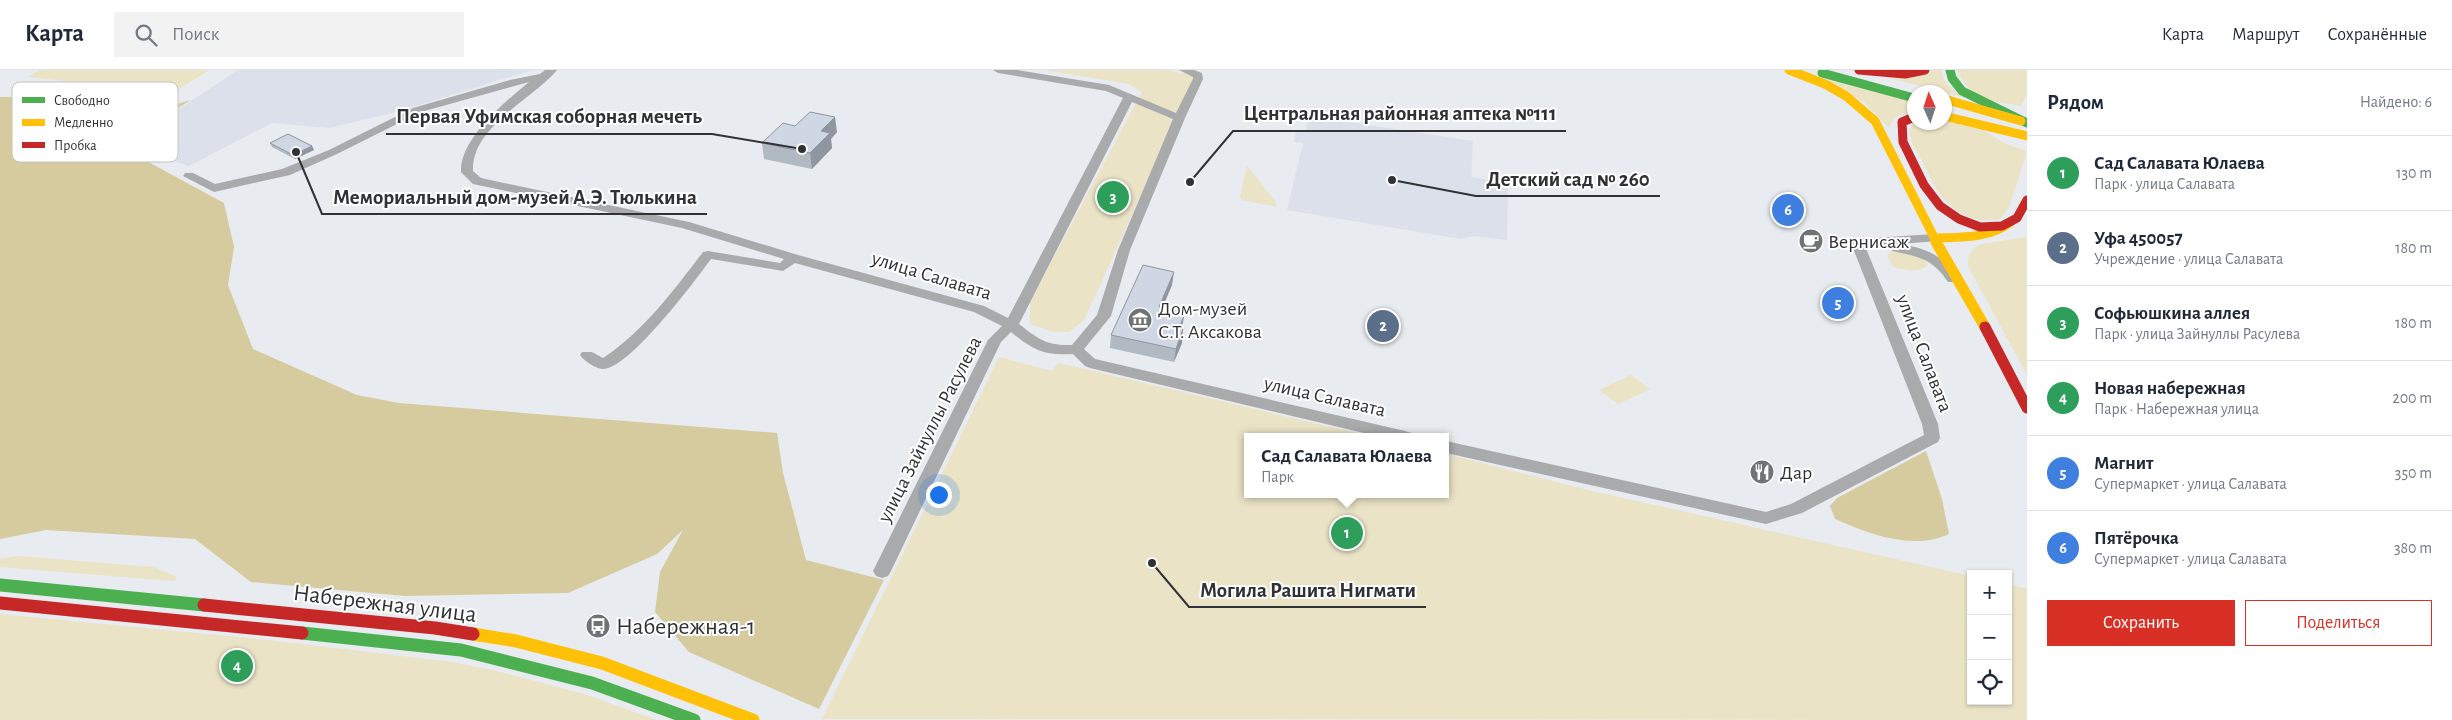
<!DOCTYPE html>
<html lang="ru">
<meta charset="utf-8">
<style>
body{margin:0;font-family:"Alegreya Sans",sans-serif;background:#f2f2f3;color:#1f2937}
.controls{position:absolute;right:15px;bottom:15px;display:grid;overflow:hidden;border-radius:0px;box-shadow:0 1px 4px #0004}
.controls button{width:45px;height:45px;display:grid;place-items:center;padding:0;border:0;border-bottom:1px solid #e0e1e3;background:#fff;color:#1f2937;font:25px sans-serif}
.compass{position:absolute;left:1907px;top:15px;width:45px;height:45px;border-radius:50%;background:#fff;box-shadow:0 1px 4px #0004;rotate:357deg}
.you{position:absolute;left:938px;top:424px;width:18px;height:18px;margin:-12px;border:4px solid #fff;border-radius:50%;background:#1a73e8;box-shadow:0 0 0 8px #1a73e833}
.badge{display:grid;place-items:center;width:32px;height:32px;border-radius:50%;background:#d93025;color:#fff;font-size:16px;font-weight:700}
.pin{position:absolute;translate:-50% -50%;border:2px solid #fff;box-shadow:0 1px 5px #0006}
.popup{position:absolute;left:1244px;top:363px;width:205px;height:65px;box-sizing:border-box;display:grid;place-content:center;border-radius:0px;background:#fff;filter:drop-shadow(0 1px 4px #0005);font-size:16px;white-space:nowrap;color:#747a83}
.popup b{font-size:19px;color:#1f2937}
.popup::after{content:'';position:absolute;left:50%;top:100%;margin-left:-10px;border:10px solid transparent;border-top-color:#fff}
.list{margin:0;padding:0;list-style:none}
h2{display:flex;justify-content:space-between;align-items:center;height:65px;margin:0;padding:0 20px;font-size:21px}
h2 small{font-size:16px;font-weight:400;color:#747a83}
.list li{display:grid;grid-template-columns:32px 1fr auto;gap:15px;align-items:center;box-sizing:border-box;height:75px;padding:0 20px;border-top:1px solid #e0e1e3}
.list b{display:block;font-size:19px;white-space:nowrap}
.list p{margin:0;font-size:16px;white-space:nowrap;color:#747a83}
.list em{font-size:16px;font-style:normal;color:#747a83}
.actions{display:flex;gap:10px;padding:15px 20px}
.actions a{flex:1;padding:11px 0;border:1px solid #d93025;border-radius:0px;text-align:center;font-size:18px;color:#d93025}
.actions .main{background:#d93025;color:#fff}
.icon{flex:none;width:28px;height:28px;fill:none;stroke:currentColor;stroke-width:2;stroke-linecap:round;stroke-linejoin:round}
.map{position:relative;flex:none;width:2027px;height:650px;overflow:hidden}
header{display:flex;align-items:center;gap:30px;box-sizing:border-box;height:70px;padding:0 25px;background:#fff;border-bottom:1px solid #e0e1e3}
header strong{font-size:24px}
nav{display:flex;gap:28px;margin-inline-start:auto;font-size:18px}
.search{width:350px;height:45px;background:#f2f2f3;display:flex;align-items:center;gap:12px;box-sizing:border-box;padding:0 18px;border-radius:0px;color:#747a83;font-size:19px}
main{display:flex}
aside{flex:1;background:#fff}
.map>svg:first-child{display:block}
.built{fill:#dbe0ea}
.green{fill:#eae3c6}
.forest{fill:#d6cb9e}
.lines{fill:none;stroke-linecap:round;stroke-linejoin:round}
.street{fill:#a9aaac;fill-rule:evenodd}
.fast-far1{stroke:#4caf50;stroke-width:9}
.fast{stroke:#4caf50;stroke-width:13}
.slow-far2{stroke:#ffc107;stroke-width:9}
.slow-far1{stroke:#ffc107;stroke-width:11}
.slow{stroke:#ffc107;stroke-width:13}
.jam-far2{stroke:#c62828;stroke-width:9}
.jam-far1{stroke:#c62828;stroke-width:11}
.jam{stroke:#c62828;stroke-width:13}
.wall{fill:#b1b9c3}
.shaded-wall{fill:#90969f}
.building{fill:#ced7e3;stroke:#90969f}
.labels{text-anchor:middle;stroke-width:4;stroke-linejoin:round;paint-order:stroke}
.poi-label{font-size:20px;fill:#303235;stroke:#fff;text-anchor:start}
.street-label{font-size:20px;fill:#303235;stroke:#fff}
.near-street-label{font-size:24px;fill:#303235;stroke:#fff}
.near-poi-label{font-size:24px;fill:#303235;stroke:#fff;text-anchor:start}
.key{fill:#fff;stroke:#c1c2c2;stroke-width:1}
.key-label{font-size:14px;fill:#303235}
.leader{fill:none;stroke:#303235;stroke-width:2}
.callout-dot{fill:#303235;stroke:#fff;stroke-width:2}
.callout-label{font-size:21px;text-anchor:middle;font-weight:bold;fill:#303235;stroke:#fff;stroke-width:4;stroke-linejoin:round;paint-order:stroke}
</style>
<header>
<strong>Карта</strong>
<div class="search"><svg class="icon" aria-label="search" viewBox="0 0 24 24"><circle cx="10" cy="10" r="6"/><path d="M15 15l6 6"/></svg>Поиск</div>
<nav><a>Карта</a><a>Маршрут</a><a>Сохранённые</a></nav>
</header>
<main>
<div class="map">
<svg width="2027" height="650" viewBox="0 0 2027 650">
<rect width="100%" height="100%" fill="#e8ebef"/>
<g class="built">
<path d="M238 0H533L396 42 329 58 272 53 189 96 124 75Z"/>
<path d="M1309 46 1473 71 1471 107 1508 113 1507 170 1474 166 1461 169 1287 140 1303 73 1294 72 1296 60 1306 61Z"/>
</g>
<g class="green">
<path d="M40 0H209L173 23 28 7Z"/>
<path d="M1045 0H1163L1196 5 1084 250 1069 262H1054L1030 254V232L1142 22 1129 14Z"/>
<path d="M1935 0H1941C1944 15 1953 21 1966 28L1882 6 1925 5Z"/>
<path d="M1957 0H2027V24L2021 36C1991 31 1971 31 1957 0Z"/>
<path d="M1830 10 1914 32V41L1894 48 1889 58 1865 33 1828 11Z"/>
<path d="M1945 50 1985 61 2004 73 2027 81 2010 135 2001 148C1980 156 1957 144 1943 128 1934 118 1929 103 1922 91 1918 82 1905 67 1912 56 1916 49 1937 53 1944 52Z"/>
<path d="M1247 96 1275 131 1277 137 1242 130 1240 127Z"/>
<path d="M2027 167V305L1968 196C1967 186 1971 179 1980 174Z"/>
<path d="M1902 181 1924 189 1928 195C1917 204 1906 200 1893 197L1887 185 1891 182Z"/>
<path d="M999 287 1052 301 1058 293 1374 367H1248V424H1446V384L1592 421 1971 506V631H2008V514L2027 519V650L822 649Z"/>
<path d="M1631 305 1650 319 1618 334 1599 320Z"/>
<path d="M18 486 153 497 175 506 177 509 173 511 0 497V489Z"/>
<path d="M0 544 269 570 452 592 497 601 584 624 657 650H0Z"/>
</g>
<g class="forest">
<path d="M31 22 163 38 191 30 117 75 224 133 234 177 228 215 253 279 357 325 399 333 777 363 783 403 806 490 884 510 819 639 689 582 655 542 660 502 683 460 657 484 568 523 405 526 251 512 195 469 46 460 0 469V27H21Z"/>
<path d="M1926 381 1942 429 1949 464C1912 481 1870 464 1835 449L1830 436 1837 428Z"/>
</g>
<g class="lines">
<g class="street">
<path d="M545 0H557C533 29 471 57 473 101L481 108 689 152 798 185 984 236 1008 248 1123 28 1106 21 998 3 993 0H1017L1109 15 1176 43 1193 9V7L1179 0H1194L1202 3 1203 9 1185 48 1130 180 1111 246 1084 279 1095 289 1405 361 1411 363 1413 367H1381L1090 298 1085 296 1073 284C1044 286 1033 280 1011 262L1001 272 891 501 888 506 882 508 876 506 873 501 988 270 1002 256 974 242 795 193 783 201 711 189C695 211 629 299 603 299 596 299 583 290 580 285L582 282H592L603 288C644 261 673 221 703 182L708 181 780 193 784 189 682 158 473 114 461 102C460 68 505 32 529 12L421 42 337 84 290 105 214 122 183 106 185 103H193L215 114 282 99 329 80 413 38 510 10 540 4ZM1132 32 1173 49 1118 180 1097 245 1072 275C1047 276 1038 269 1019 254Z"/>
<path d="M1934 164 1940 168 1939 171 1898 174C1925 177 1944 186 1960 209L1958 212H1948C1932 188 1919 187 1892 181L1891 178 1896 174 1865 176 1938 354 1940 368 1938 372 1802 443 1766 454 1446 383V371L1766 442 1791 434 1924 365 1922 354 1851 173 1857 169Z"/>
</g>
<g class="fast-far1">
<path d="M1950 0 1952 8 1962 21 2027 53"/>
<path d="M1822 3 1914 28"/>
</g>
<g class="fast">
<path d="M0 515 204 535"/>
<path d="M302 563 461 580 592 613 694 650"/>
</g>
<g class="slow-far2">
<path d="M1789 0 1825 14 1846 26 1875 51 1937 173"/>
<path d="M1944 29 2021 51"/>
<path d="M1944 46 2027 66"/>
<path d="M1934 168C1961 167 1989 169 2011 152"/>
</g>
<path class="slow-far1" d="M1936 172 1985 257"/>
<path class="slow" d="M473 564 516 571 602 593 753 650"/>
<g class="jam-far2">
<path d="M1859 0 1905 4 1925 0"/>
<path d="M1914 47 1902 52 1903 72 1924 115 1940 136 1959 149 1980 157 2002 156 2017 148 2027 130"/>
</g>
<path class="jam-far1" d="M1985 257 2027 338"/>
<g class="jam">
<path d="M0 533 302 563"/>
<path d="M204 535 435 558 473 564"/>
</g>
</g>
<g class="wall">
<path d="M837 62 831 69 832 78 812 99 764 89 762 73Z"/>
<path d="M270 73 312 76 314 80 295 89 272 77Z"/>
<path d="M1172 215 1162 238 1180 245 1182 259H1183L1182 273 1174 292 1110 278 1111 265Z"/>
</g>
<g class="shaded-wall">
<path d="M835 47 837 62 831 69 832 78 812 99 810 83 821 61Z"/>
<path d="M312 76 314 80 295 89 293 85Z"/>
<path d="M1174 202 1172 215 1157 250 1159 237Z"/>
<path d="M1184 246 1182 259 1177 272 1179 258Z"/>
<path d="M1183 259 1182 273 1174 292 1176 279Z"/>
</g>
<g class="building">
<path d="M810 42 835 47 821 61 830 63 810 83 762 73 783 53 795 56Z"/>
<path d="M288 64 312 76 293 85 270 73Z"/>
<path d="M1143 195 1174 202 1159 237 1180 242 1179 244 1184 246 1179 258 1183 259 1176 279 1111 265Z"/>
</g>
<defs>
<symbol id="cafe-disc" viewBox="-11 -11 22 22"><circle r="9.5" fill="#707376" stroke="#fff"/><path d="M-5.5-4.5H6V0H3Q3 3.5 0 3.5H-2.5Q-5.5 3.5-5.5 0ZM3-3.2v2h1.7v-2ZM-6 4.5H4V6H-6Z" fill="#fff"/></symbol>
<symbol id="museum-disc" viewBox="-11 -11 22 22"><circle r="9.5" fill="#707376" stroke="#fff"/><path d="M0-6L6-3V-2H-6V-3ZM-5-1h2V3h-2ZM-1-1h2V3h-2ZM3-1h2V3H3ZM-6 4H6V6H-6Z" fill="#fff"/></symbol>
<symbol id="restaurant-disc" viewBox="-11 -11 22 22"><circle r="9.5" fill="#707376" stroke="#fff"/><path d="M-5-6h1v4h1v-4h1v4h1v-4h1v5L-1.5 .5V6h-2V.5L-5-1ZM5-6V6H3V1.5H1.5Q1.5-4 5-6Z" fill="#fff"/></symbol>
<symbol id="bus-disc" viewBox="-11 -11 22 22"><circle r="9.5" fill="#707376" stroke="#fff"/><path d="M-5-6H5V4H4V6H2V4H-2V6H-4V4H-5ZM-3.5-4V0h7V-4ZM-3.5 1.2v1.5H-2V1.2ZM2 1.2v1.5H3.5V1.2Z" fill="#fff"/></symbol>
</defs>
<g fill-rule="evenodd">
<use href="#cafe-disc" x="1797" y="157" width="28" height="28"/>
<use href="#museum-disc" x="1126" y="236" width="28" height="28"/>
<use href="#restaurant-disc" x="1748" y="388" width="28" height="28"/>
<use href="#bus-disc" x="584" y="542" width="28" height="28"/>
</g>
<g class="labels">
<g class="poi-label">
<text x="1828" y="178">Вернисаж</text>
<text x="1158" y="245">Дом-музей<tspan x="1158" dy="23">С.Т. Аксакова</tspan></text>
<text x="1780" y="409">Дар</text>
</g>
<g class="street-label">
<text transform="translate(932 205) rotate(17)" y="7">улица Салавата</text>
<text transform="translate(1925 283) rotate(69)" y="7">улица Салавата</text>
<text transform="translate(1325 326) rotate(13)" y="7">улица Салавата</text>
<text transform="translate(929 359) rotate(-63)" y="7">улица Зайнуллы Расулева</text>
</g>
<g class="near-street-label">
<text transform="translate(385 533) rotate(7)" y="8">Набережная улица</text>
</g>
<g class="near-poi-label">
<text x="616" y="564">Набережная-1</text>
</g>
</g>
<rect x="12" y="12" width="166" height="80" rx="8" class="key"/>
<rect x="22" y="27" width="23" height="6" fill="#4caf50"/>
<rect x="22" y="49" width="23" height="7" fill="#ffc107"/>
<rect x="22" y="72" width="23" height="6" fill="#c62828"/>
<g class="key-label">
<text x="54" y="35">Свободно</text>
<text x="54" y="57">Медленно</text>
<text x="54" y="80">Пробка</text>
</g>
<path class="leader" d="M1190 112L1233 61H1566M802 79L712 64H386M1392 110L1476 126H1660M296 82L322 144H707M1152 493L1189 537H1426"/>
<g class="callout-dot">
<circle cx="1190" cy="112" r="5"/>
<circle cx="802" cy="79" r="5"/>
<circle cx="1392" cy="110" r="5"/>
<circle cx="296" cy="82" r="5"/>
<circle cx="1152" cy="493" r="5"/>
</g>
<g class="callout-label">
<text x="1400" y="50">Центральная районная аптека №111</text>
<text x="549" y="53">Первая Уфимская соборная мечеть</text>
<text x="1568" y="116">Детский сад № 260</text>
<text x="515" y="134">Мемориальный дом-музей А.Э. Тюлькина</text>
<text x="1308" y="527">Могила Рашита Нигмати</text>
</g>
</svg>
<div class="controls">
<button>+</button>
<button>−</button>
<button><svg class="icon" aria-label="locate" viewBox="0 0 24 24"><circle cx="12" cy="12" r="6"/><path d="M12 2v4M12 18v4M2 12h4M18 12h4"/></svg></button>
</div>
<svg class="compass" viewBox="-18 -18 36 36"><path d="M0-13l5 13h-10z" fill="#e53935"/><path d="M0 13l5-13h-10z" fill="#747a83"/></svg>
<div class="you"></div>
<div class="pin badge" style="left:1347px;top:463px;background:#2e9e5b">1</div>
<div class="popup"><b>Сад Салавата Юлаева</b>Парк</div>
<div class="pin badge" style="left:1383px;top:256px;background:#5c6f8a">2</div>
<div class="pin badge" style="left:1113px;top:127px;background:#2e9e5b">3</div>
<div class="pin badge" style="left:237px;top:596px;background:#2e9e5b">4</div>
<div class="pin badge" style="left:1838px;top:233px;background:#3f7fe0">5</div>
<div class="pin badge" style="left:1788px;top:140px;background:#3f7fe0">6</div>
</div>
<aside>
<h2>Рядом<small>Найдено: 6</small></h2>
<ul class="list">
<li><span class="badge" style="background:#2e9e5b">1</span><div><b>Сад Салавата Юлаева</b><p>Парк · улица Салавата</p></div><em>130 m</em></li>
<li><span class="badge" style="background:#5c6f8a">2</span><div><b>Уфа 450057</b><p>Учреждение · улица Салавата</p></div><em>180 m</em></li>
<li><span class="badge" style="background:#2e9e5b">3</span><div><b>Софьюшкина аллея</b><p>Парк · улица Зайнуллы Расулева</p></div><em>180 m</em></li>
<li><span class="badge" style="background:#2e9e5b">4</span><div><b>Новая набережная</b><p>Парк · Набережная улица</p></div><em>200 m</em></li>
<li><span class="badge" style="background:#3f7fe0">5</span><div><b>Магнит</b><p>Супермаркет · улица Салавата</p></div><em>350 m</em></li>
<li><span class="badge" style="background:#3f7fe0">6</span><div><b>Пятёрочка</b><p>Супермаркет · улица Салавата</p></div><em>380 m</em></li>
</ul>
<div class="actions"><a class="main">Сохранить</a><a>Поделиться</a></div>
</aside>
</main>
